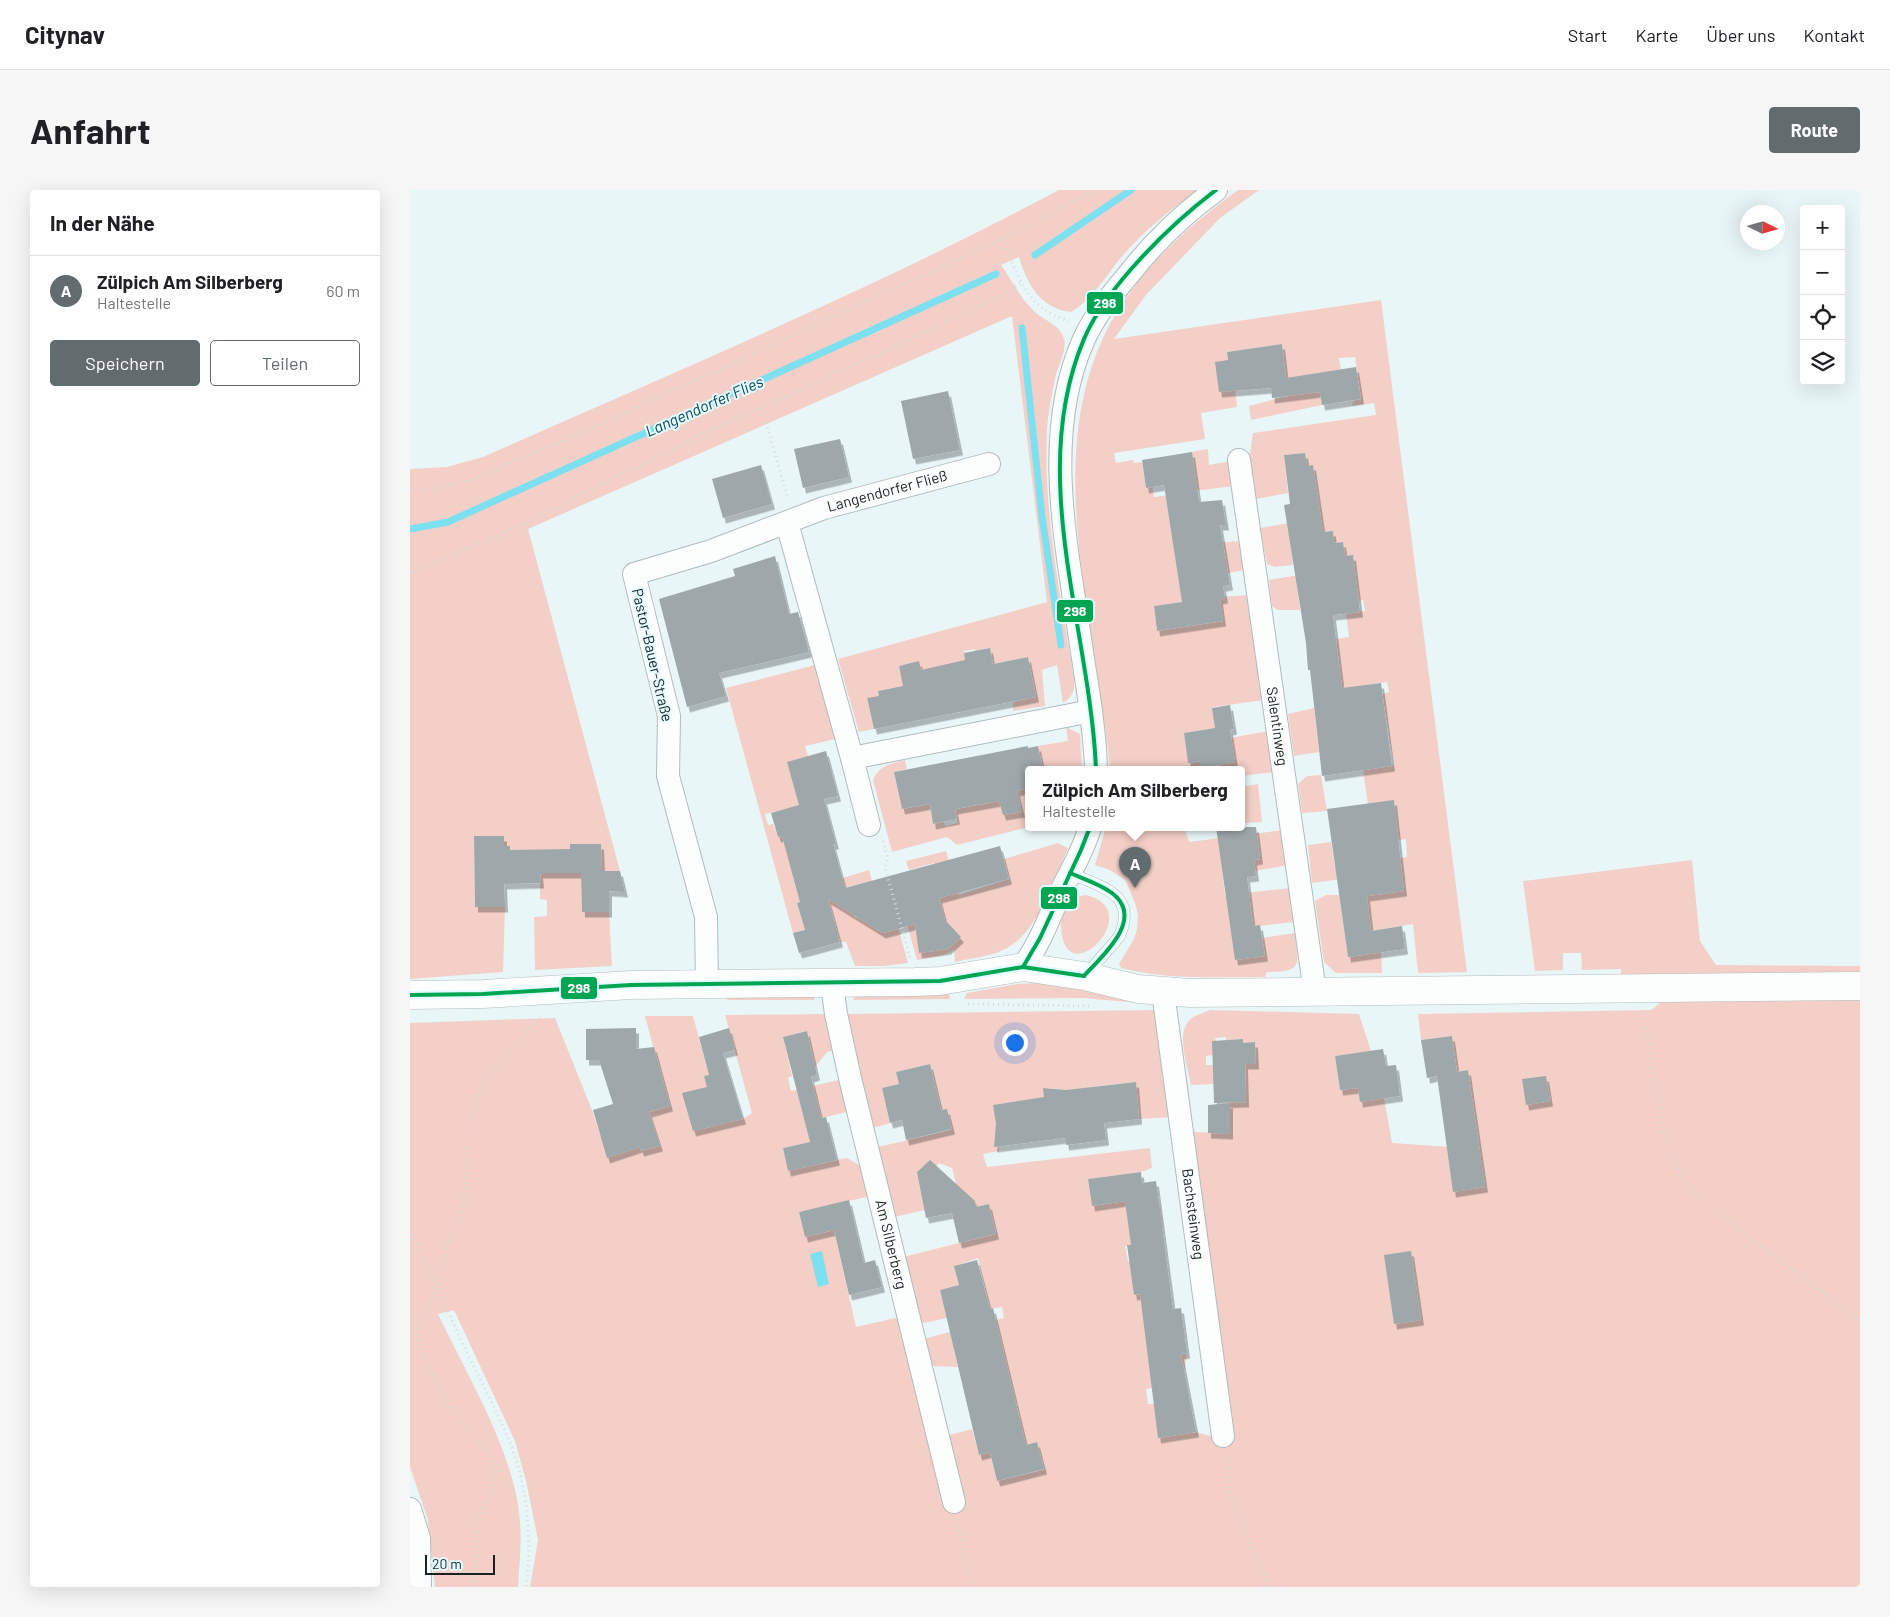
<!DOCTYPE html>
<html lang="de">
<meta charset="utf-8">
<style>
body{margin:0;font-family:Barlow,sans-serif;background:#f6f6f6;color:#202124}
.controls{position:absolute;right:15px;top:15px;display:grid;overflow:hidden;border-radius:5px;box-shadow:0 5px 20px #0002}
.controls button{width:45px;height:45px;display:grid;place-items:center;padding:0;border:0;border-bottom:1px solid #e0e0e0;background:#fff;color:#202124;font:25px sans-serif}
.compass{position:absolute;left:1330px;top:15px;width:45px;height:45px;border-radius:50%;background:#fff;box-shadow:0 5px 20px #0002;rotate:95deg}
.scale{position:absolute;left:15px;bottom:12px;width:70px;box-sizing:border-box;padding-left:5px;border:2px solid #192223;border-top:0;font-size:14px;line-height:18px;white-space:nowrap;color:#192223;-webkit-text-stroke:4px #e3fafe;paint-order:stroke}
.you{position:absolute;left:604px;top:852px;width:18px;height:18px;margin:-12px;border:4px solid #fff;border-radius:50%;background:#1a73e8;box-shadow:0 0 0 8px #1a73e833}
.badge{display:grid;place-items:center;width:32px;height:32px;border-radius:50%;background:#626c6e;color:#fff;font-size:16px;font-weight:700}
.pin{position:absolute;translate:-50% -41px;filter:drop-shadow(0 1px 2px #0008)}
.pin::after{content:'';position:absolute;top:26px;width:18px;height:15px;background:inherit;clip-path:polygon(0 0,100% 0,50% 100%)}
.popup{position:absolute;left:615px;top:576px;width:220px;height:65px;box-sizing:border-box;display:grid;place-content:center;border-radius:5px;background:#fff;filter:drop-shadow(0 1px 4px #0005);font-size:16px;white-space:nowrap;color:#757577}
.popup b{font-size:19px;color:#202124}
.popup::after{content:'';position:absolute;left:50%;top:100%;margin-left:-10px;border:10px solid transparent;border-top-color:#fff}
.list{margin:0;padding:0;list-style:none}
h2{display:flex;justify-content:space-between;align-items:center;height:65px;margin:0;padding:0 20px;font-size:21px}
h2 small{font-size:16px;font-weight:400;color:#757577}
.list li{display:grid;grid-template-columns:32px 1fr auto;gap:15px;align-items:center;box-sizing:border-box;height:70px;padding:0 20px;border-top:1px solid #e0e0e0}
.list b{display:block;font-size:19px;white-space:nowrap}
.list p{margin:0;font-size:16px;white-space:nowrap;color:#757577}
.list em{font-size:16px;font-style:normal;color:#757577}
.actions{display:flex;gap:10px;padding:15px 20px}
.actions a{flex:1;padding:11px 0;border:1px solid #626c6e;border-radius:5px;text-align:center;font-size:18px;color:#626c6e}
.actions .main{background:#626c6e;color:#fff}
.icon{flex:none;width:28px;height:28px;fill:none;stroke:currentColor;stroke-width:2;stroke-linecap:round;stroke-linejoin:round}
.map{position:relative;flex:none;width:1450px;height:1397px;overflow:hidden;border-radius:5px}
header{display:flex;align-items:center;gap:30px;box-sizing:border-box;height:70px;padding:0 25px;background:#fff;border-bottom:1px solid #e0e0e0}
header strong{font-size:24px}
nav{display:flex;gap:28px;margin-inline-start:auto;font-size:18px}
.intro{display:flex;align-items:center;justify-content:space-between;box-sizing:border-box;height:120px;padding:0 30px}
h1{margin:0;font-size:35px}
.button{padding:12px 22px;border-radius:5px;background:#626c6e;color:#fff;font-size:18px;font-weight:700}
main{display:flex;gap:30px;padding:0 30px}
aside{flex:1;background:#fff;border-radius:5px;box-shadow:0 5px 20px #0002}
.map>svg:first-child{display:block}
.green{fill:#f3cfc7}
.water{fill:#7de0f0}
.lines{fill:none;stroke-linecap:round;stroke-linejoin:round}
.stream{stroke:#7de0f0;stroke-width:7}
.building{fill:#9ea8aa;filter:url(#shadow)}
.service-casing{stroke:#b1bbbd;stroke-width:12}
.minor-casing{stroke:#b1bbbd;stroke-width:24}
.tertiary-casing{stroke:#b1bbbd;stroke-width:29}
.path{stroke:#d7dbdb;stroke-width:3;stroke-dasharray:1 4;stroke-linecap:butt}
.service{stroke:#fcfefe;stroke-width:11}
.minor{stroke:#fcfefe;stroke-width:22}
.tertiary{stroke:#fcfefe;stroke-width:28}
.bus-1-casing{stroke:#e3fafe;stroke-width:8}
.bus-1{stroke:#00a651;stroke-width:4}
.labels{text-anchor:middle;stroke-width:4;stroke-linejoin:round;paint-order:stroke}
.street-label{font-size:15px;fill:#192223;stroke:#e3fafe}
.water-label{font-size:16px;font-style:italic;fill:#0e4a53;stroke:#e3fafe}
.line-badge{stroke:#e3fafe;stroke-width:2}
.badge-label{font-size:14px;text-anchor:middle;font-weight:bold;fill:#fff}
</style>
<header>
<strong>Citynav</strong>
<nav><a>Start</a><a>Karte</a><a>Über uns</a><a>Kontakt</a></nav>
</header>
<div class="intro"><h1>Anfahrt</h1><a class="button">Route</a></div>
<main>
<aside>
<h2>In der Nähe<small></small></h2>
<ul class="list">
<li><span class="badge">A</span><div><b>Zülpich Am Silberberg</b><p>Haltestelle</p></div><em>60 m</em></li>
</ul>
<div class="actions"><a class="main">Speichern</a><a>Teilen</a></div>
</aside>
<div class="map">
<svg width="1450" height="1397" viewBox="0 0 1450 1397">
<defs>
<filter id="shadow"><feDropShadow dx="3" dy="5.5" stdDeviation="0" flood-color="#0004"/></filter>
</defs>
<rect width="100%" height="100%" fill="#e9f6f8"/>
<g class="green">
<path d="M649 0H787C762 19 736 39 715 63 697 83 685 108 661 122 630 118 618 96 609 67L591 75C602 90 610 108 624 121 634 131 650 134 654 149 657 161 649 173 646 185 642 203 638 222 637 241 633 324 651 407 664 489 665 501 663 506 653 513L647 475 632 480 635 516 603 521V512L626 507 618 467 583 474 580 458 565 461V459L554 461 556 474 515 500 509 472 489 476 495 500 481 498 469 501V506L457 509 464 539 449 542 428 469 637 412 602 126 118 339 210 681H192L191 654H160L161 683H171L172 722H199L202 776 125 780 124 727 137 726V710L130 709V660L101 671 100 657 94 656V646H64L65 717H95L93 782 0 789V279L37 277 73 267C266 181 462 100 649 0Z"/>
<path d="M828 0H849L810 28 736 105 704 149 971 110 1057 782 1008 783 1003 734 961 741 955 701 991 681 902 693 898 655 921 652 925 678 997 667 996 649 950 657 951 627 985 621 984 611 958 615 953 580 984 575 973 508V504L979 502 977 492 924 500 929 476 926 449 939 447 936 423 955 421 953 410 934 413 887 396 890 420H868L862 416 859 390 944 376 943 365 935 367 933 352 924 353 922 341 880 347 883 375 864 377 857 374 850 338 885 332 897 276 895 263 874 265 878 303 846 309 839 270 843 243 966 225 964 213 942 216 943 211 951 209 945 167 929 168 931 180 912 215 841 230 839 216 878 206 872 154 817 162 818 170 809 202 825 200 827 217 791 223 795 249 704 263 706 273 723 270 724 273 732 272 736 298 742 297 744 307 759 305 769 391 797 388 794 409 744 416 747 441 813 431 809 407 839 405 854 510 803 517 805 538 774 543 778 573 791 571 792 578 810 575 808 550 859 541 864 582 831 586V579H700C688 443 632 276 694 146 723 85 774 39 828 0Z"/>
<path d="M798 259 799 275 821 271 824 296 776 302 781 262Z"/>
<path d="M831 351 835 380 818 383 814 359 806 353Z"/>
<path d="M405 475 425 549 395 556 398 566 390 616 355 624 358 635 363 634 368 647 384 643 423 691 459 680 462 691 437 697 445 728 483 719 498 773 474 776H445L436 752H430L417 705 387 713 395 740 383 743 316 498Z"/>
<path d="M904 518 909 562 884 566 878 524Z"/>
<path d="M656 537 670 544 672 579H633L628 556 658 551Z"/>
<path d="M495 570 497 579 484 582 492 619 520 614 523 634 534 632 535 636 548 633 545 619 580 613 575 585 603 601 619 598V637L547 655 537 647 482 662 463 590C469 575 481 574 495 570Z"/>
<path d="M911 585 917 621 892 623 888 594 897 586Z"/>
<path d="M848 594 852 632 834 633 831 597Z"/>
<path d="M696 637H774L779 652 873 640 879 675 845 681 844 670 850 669 810 663 815 705 881 698 884 732 821 739 855 766 852 748 885 743C888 775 894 782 857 782L855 787C806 787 758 790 711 778L709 774 724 749 727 739 728 725 725 713 715 690 700 680 685 675Z"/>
<path d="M648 653 658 658C643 691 630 739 597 758 583 766 562 768 545 772L544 760 547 758 532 766 507 770 496 731 511 723 531 717 529 708 533 707 524 673 499 680 496 671 536 661 549 705 599 689 594 669Z"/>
<path d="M1282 670 1290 751 1306 775 1450 776V786L1211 787V779L1172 780 1171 763H1153V780L1125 781 1113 691Z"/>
<path d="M676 705C737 720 660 799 652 745 648 725 656 708 676 705Z"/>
<path d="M916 705H929L938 767 971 762 972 783H926L914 772 905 711Z"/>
<path d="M628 793C665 798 701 807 738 811L741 814 673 808 554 809 557 803 607 794Z"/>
<path d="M539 804 540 809 443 810 446 805Z"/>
<path d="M402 805 405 810H317L318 806Z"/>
<path d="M1450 807V1397H120L128 1350 116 1291 105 1251 44 1120 28 1124C57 1185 106 1265 110 1332 112 1353 109 1376 108 1397H25L18 1330 0 1277V833L145 828 182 920 191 947 220 928 259 916 235 826H283L299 885 333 929 342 923 315 825 418 824 426 860 417 862 405 877 397 841 373 847 382 886 378 888 381 901 433 889 441 921 395 932 400 952 373 958 378 980 437 968 454 978 461 1006 389 1022 395 1047 424 1040 446 1137 490 1127 536 1246 562 1239 569 1265 580 1262 587 1291 634 1280 627 1252 602 1260 610 1229 606 1212 593 1215 544 1160 548 1177 519 1176 513 1149 594 1128 592 1117 580 1119 568 1068 545 1076 549 1095 530 1100 537 1128 514 1133 508 1130 493 1067 585 1044 579 1014 566 1017 549 1005 542 978 529 973 525 978 512 977 507 982 515 1020 484 1027 468 957 541 940 537 919 531 920 520 874 486 882 489 894 472 898 480 933 463 938 436 824 747 820 762 927 729 929 725 892 679 897 683 934 654 942 648 899 634 898 636 922 609 926 607 911 584 915 589 961 573 964 577 977 740 958 742 978 731 982 678 989 682 1016 734 1008 735 1017 750 1015 753 1038 720 1043 721 1055 715 1056 718 1071H723L724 1105 737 1104 738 1169 777 1163 774 1183 746 1197 736 1199 738 1214H745L748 1247 786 1242 807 1248 778 942 820 943V912L836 911 835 874H846L845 853H833V849L816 850V847L805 848 806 851H802L803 865 796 866V875H803L804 894 781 895C778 877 764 841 782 828 787 824 795 823 800 820L949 824 961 861 925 866 930 900 948 898 974 908 982 953 1069 959 1058 880 1047 882 1042 846 1011 850 1008 824 1241 820 1255 809Z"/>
</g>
<path class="water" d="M412 1061 419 1094 408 1097 400 1064Z"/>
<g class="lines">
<g class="stream">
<path d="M625 65 721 0"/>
<path d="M612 138 632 327 651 455"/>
<path d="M0 339 38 332 586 84"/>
</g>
</g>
<g class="building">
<path d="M872 154 876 188 946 177 951 209 912 215 910 202 862 208 861 198 809 202 805 172 818 170 817 162Z"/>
<path d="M538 201 550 260 503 269 491 211Z"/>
<path d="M430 249 439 287 393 298 384 259Z"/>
<path d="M782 262 789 312 812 310 816 335H810L820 395 813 396 815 408 810 409 813 431 747 441 744 416 772 412 754 295 736 298 732 270Z"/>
<path d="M895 263 897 276 903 275 913 342 923 341 924 353 933 352 935 366 943 365 950 422 923 425 932 498 971 493 982 576 912 586 900 480H898L896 453 874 315 880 314 874 265Z"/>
<path d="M351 275 362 314 313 328 302 289Z"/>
<path d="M365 366 379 424 388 422 399 462 309 483 316 506 277 517 249 409 325 386 323 379Z"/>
<path d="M580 458 583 474 618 467 626 507 464 539 457 508 469 506 468 501 493 496 489 476 509 471 511 480 555 470 554 463Z"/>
<path d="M820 515 824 539 820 540 825 572 792 578 791 571 778 573 774 543 805 538 802 518Z"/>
<path d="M618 556V558L628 556 633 579H619V598L607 601 612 622 593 625 589 611 545 619 547 629 523 634 520 614 492 619 484 582Z"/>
<path d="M416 561 428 606 414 609 426 654H423L435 698 590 656 599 689 529 708 535 730 551 747 538 759 509 763 505 734 473 743 418 709 430 752 389 763 383 743 395 740 387 713 390 712 372 646 368 647 361 623 389 615 377 572Z"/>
<path d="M984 610 994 701 957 706 961 741 992 736 995 759 938 767 917 619Z"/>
<path d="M834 633 835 637H846L850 669 844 670 846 686 837 687 843 736 850 735 855 766 825 770 806 637H831V634Z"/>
<path d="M64 646H94V656H100V660L160 659V654H191L192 681H210L215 702 199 701V722H172L171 683H130L131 693 94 694 95 717H65Z"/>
<path d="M226 838V859L244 857 260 916 239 922 250 956 231 961 230 957 197 968 183 920 203 914 189 870H176V839Z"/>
<path d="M319 838 325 860 313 863 333 929 283 941 272 903 297 897 294 886 299 885 289 847Z"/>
<path d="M397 841 407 885 401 887 411 928 416 927 427 970 378 981 373 958 400 952 373 847Z"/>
<path d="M1042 846 1047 882 1058 880 1075 997 1043 1002 1027 886 1017 888 1011 850Z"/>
<path d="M833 849V853L845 852 846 874H835L836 912 804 913 802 851Z"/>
<path d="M973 859 976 876 986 875 990 906 950 912 948 898 930 900 925 866Z"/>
<path d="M520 874 531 920 537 919 542 939 496 950 492 930 480 933 472 898 489 894 486 882Z"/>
<path d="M1136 886 1140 911 1116 915 1112 889Z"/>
<path d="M726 892 729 929 694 933 696 950 656 955 655 948 584 957 586 934 583 915 634 907 633 898 656 900Z"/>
<path d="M820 913V944L798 943V915Z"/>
<path d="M520 970 565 1011 566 1017 579 1014 586 1044 549 1053 542 1023 516 1028 507 982Z"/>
<path d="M731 982 732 993 746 991 763 1119 771 1118 777 1163 771 1164 786 1242 748 1248 730 1104 724 1105 717 1055H721L715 1011 682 1016 678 989Z"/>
<path d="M439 1010 454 1073 465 1070 472 1097 439 1105 424 1040 395 1047 389 1022Z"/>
<path d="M1001 1061 1011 1130 984 1134 974 1065Z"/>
<path d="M567 1070 580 1119 583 1118 616 1255 627 1252 634 1279 587 1291 580 1262 569 1265 530 1100 549 1095 544 1076Z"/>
</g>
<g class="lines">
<defs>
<path id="service" d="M660 683C690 697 729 703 709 747L676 785"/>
<g id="minor">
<path id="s1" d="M829 270 905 802"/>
<path d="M377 333 442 568"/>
<path d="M686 579C685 538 677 496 671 455 657 356 631 245 674 149 685 125 702 104 719 84 744 52 773 24 806 0"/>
<path d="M459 635 442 568 681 521"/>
<path d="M613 777C631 752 640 725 653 697 663 677 674 659 680 637"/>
<path id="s2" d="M422 795 426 824 440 888 544 1312"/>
<path id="s3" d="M297 796 296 727 258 586 259 526 224 384 301 361 414 318 579 274"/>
<path id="s4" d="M753 802 813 1246"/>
<path d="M0 1319 9 1348 10 1397"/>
</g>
<path id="tertiary" d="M0 805 73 804 221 795 505 792 530 791 613 777 674 786 728 799 780 803 1450 796"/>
</defs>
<use href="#service" class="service-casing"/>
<use href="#minor" class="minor-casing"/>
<use href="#tertiary" class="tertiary-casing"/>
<g class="path">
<path d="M592 49C609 87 615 118 659 131"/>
<path d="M352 218 378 309"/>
<path d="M0 300 22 299 64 289 178 240 592 49 684 0"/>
<path d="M0 383 88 346 314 233 370 210 555 123 594 104 611 92"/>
<path d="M473 651 478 669 475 677 500 768"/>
<path d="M558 814 682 816"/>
<path d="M1236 823 1241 875 1255 949 1272 987 1297 1015 1450 1131"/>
<path d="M0 1040C20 1079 36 1118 55 1158 70 1191 89 1224 102 1258 118 1302 122 1351 116 1397"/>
<path d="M816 1267 822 1309 859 1397"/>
<path d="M547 1335 563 1397"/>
<path d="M65 1397 66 1334 82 1298 86 1284V1275L78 1260 41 1220 17 1172 9 1155 8 1143 10 1132 22 1110 37 1057 54 1013 61 927 71 897 83 877 108 854 129 826"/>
</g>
<use href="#service" class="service"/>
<use href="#minor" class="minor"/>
<use href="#tertiary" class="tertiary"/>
<defs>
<g id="bus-1">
<path d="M686 579C680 438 616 286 674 149 696 97 761 34 806 0"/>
<path d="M660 683C674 689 690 694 702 703 736 729 692 766 674 786"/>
<path d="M613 777 630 748 671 660 680 637"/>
<path d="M0 805 73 804 221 795 530 791 613 777 674 786"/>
</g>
</defs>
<use href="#bus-1" class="bus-1-casing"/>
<use href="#bus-1" class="bus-1"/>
</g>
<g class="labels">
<g class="street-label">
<text dy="5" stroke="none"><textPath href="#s3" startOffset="688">Langendorfer Fließ</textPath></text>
<text transform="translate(242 465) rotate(77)" y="5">Pastor-Bauer-Straße</text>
<text dy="5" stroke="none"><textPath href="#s1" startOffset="269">Salentinweg</textPath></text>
<text dy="5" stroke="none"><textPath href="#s4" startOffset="224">Bachsteinweg</textPath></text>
<text dy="5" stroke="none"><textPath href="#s2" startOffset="266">Am Silberberg</textPath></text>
</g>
<g class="water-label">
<text transform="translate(294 216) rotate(-24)" y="6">Langendorfer Flies</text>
</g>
</g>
<g class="line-badge">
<rect x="676" y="101" width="38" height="24" rx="5" fill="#00a651"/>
<rect x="646" y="409" width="38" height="24" rx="5" fill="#00a651"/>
<rect x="630" y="696" width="38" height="24" rx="5" fill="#00a651"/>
<rect x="150" y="786" width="38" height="24" rx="5" fill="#00a651"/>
</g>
<g class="badge-label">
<text x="695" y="118">298</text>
<text x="665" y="426">298</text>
<text x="649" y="713">298</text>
<text x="169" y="803">298</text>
</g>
</svg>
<div class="controls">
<button>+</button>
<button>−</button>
<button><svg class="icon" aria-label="locate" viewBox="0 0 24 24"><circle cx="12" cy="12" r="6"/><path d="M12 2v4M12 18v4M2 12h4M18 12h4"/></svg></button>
<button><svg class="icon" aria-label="layers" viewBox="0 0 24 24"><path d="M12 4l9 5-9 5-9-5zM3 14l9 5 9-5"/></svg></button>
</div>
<svg class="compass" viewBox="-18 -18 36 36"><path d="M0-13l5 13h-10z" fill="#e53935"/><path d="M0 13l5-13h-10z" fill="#757577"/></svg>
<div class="scale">20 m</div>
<div class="you"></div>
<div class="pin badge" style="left:725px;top:698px">A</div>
<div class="popup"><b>Zülpich Am Silberberg</b>Haltestelle</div>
</div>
</main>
